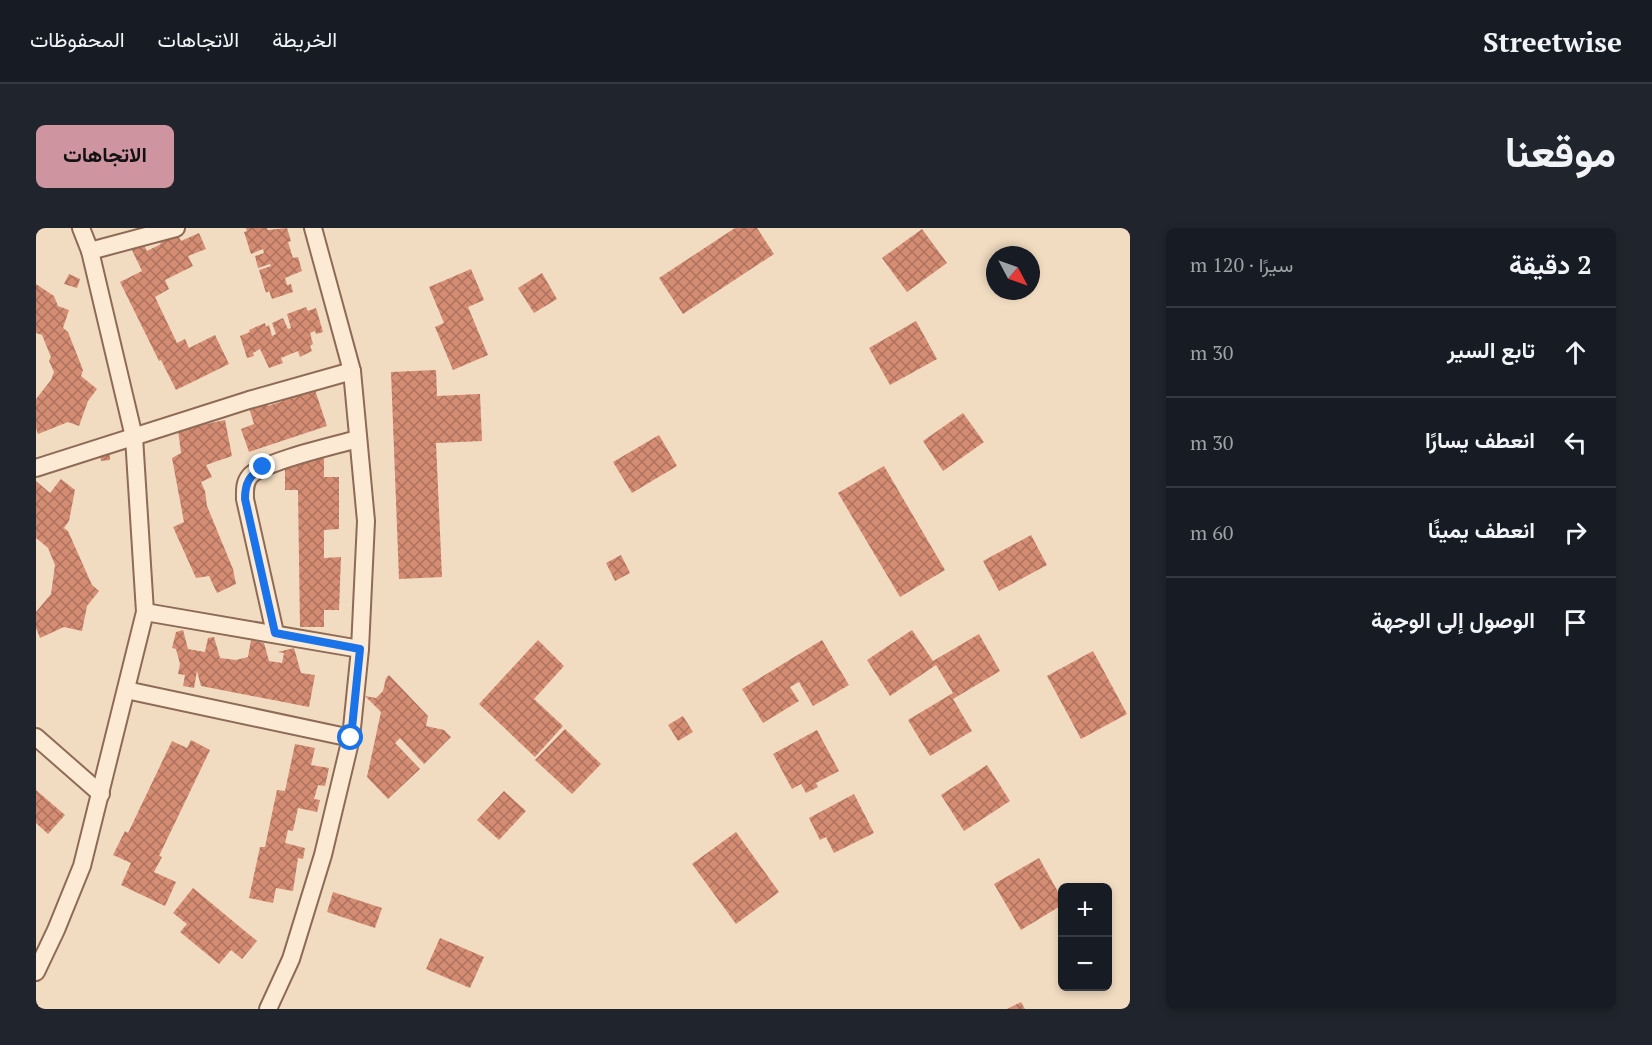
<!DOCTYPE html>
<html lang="ar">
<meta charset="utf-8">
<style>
body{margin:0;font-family:"PT Serif",Vazirmatn,serif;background:#20242c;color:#f1f3f6;direction:rtl}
.controls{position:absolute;right:18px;bottom:18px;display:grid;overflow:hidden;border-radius:9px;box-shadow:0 3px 9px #0003}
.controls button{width:54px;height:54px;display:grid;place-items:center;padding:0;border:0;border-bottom:2px solid #363941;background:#171b24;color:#f1f3f6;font:30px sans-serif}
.compass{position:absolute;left:950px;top:18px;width:54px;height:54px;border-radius:50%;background:#171b24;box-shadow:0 3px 9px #0003;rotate:131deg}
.stop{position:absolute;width:18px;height:18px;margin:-14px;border:4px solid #1a73e8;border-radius:50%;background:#fff}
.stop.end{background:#1a73e8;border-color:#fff;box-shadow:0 2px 6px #0008}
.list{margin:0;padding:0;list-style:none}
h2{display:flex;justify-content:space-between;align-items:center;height:78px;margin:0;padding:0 24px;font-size:26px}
h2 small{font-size:20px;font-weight:400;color:#9ea1a6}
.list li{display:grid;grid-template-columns:39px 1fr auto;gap:18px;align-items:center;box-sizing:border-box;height:90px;padding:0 24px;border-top:2px solid #363941}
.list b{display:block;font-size:22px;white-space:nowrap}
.list em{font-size:20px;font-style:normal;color:#9ea1a6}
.icon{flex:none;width:33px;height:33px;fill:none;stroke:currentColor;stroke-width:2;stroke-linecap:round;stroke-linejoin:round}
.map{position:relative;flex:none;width:1094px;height:781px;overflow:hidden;direction:ltr;border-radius:9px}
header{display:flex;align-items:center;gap:36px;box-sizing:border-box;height:84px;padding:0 30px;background:#171b24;border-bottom:2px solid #363941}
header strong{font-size:28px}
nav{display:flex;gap:33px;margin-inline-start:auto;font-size:21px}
.intro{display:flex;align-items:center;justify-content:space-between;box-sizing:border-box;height:144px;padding:0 36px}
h1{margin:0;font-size:42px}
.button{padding:15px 27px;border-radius:9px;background:#ce94a0;color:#111;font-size:21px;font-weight:700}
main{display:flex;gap:36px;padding:0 36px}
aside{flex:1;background:#171b24;border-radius:9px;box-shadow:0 3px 9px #0003}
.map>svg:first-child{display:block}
.building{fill:url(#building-cross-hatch)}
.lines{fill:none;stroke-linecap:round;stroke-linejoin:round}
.minor-casing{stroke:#8e6b57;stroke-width:20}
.minor{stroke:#fcead5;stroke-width:16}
.route{stroke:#1a73e8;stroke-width:8}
</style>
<header>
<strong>Streetwise</strong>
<nav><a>الخريطة</a><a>الاتجاهات</a><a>المحفوظات</a></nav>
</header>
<div class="intro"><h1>موقعنا</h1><a class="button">الاتجاهات</a></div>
<main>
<aside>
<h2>2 دقيقة<small>سيرًا · 120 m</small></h2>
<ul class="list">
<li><svg class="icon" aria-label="ahead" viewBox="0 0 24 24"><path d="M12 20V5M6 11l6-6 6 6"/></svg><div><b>تابع السير</b></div><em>30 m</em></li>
<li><svg class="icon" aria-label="left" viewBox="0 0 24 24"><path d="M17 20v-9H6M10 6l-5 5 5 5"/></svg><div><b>انعطف يسارًا</b></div><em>30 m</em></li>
<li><svg class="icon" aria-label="right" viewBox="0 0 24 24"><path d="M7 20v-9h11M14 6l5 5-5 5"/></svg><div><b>انعطف يمينًا</b></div><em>60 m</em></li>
<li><svg class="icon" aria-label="arrive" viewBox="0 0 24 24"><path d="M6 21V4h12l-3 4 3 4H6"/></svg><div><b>الوصول إلى الوجهة</b></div></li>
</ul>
</aside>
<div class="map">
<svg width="1094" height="781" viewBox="0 0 1094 781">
<defs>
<pattern id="building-cross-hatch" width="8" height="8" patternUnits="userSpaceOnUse" patternTransform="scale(1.5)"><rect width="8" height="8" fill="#d48c73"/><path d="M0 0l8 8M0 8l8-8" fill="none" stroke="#ad725e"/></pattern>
</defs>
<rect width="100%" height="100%" fill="#f2dcc1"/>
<g class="building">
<path d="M210 0H231L232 2 251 0 255 13 252 14 257 30 262 29 266 43 249 50 251 57 255 56 257 64 236 71 233 63 230 65 223 42 235 38 234 36 222 40 219 28 228 25 227 21 215 26 208 4 211 3Z"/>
<path d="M699 0H721L738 26 647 86 623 50Z"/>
<path d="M886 1 911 35 871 64 846 30Z"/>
<path d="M139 2 145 13 163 5 170 21 152 28 157 38 129 52 133 61 119 69 141 115 149 111 153 120 179 107 193 136 140 162 125 132 123 133 84 54 106 43 94 18 105 12 111 23 125 16 122 10Z"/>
<path d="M435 41 448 72 432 79 452 127 417 142 399 99 408 95 393 59Z"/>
<path d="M506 45 521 71 498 85 482 60Z"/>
<path d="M33 46 44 51 41 60 28 56Z"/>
<path d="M0 56 18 68 22 78 33 82 27 100 32 104 47 142 45 148 61 161 52 173 43 198 32 194 2 206 0 200V171L15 152 18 144 13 133 15 129 6 107 0 105Z"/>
<path d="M270 79 272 83 280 80 287 104 280 106 279 103 274 105 277 116 274 118 276 123 264 129 262 123 245 130 247 135 233 140 224 121 217 125 218 128 211 130 204 108 214 104 213 102 229 95 230 99 233 97 236 108 240 106 236 95 247 90 252 101 255 100 251 86Z"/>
<path d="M880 93 901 131 854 157 833 120Z"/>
<path d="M400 142 401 168 444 166 446 213 400 215 406 349 363 351 355 144Z"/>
<path d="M262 149 267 166 279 162 291 198 213 224 205 201 218 196 209 167 227 161 232 178 247 173 241 156Z"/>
<path d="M927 185 948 214 907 243 887 213Z"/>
<path d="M189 192 196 228 170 237 176 249 165 254 169 263 171 278 197 341 200 356 181 365 173 348 160 350 137 299 148 294 136 230 145 225 142 202Z"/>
<path d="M623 207 641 238 596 265 577 234Z"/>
<path d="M73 219 74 232 65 233 63 220Z"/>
<path d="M288 222V249H303V301L288 302V330L305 329 303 382H288V399H264L262 262H249V223Z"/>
<path d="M848 238 909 342 864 369 802 265Z"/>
<path d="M25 251 39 262 33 293 28 300 32 303 56 357 63 363 51 378 46 403 28 399 4 410 0 400V384L15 366 19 337 12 320 0 310V253L14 265Z"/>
<path d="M995 307 1011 337 963 363 947 333Z"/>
<path d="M585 327 594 345 579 353 570 335Z"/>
<path d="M147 402 152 421 169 424 172 410 178 409 184 430 200 432 212 429 215 412 228 415 233 433 246 435 248 425 242 424 258 420 265 445 279 447 273 479 165 458 161 443 158 460 147 458 149 447 142 446 144 436 140 421 136 420 140 404Z"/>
<path d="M876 402 897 433 943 406 964 443 917 471 936 503 894 528 872 492 917 465 900 437 854 468 831 432Z"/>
<path d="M502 412 528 438 498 471 527 498 499 529 443 476Z"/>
<path d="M786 412 813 457 777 478 763 454 754 459 763 473 727 495 706 461Z"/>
<path d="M1057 423 1091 486 1045 511 1011 448Z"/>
<path d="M353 447 392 488 390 498 408 502 415 509 388 536 364 510 359 515 384 541 352 571 331 549 345 484 329 468 340 470 347 463 350 450Z"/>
<path d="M647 488 657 504 642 513 632 497Z"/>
<path d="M529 501 565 536 536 566 499 532Z"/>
<path d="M781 502 803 543 780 555 782 559 770 565 765 556 756 561 737 526Z"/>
<path d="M155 512 174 522 123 628 126 629 118 644 140 654 129 678 85 657 95 635 77 627 89 603 92 605 136 513 151 520Z"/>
<path d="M259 516 279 520 275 537 293 540 289 558 282 557 278 571 284 572 281 584 262 580 257 603 252 602 249 615 269 620 267 631 262 630 257 663 240 660 237 675 213 670 224 619H229L241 562 249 563Z"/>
<path d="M951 537 974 573 928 603 905 567Z"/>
<path d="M0 562 29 587 12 606 0 595Z"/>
<path d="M468 563 490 583 463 612 441 592Z"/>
<path d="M818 566 838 605 798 625 790 609 784 612 773 590Z"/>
<path d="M700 604 743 664 700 696 656 636Z"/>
<path d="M1003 630 1026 671V677L985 702 958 656Z"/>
<path d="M157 660 221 713 206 731 195 722 183 736 144 704 151 696 137 685Z"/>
<path d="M297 664 346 680 339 700 291 684Z"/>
<path d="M404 710 448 729 434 760 390 741Z"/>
<path d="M985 774 989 781H971Z"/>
</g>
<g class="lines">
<defs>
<g id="minor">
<path d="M54 23 140 0"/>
<path d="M0 240 213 172 316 143"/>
<path d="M109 384 324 421"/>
<path d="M239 405 209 271C209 263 208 255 214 248 226 234 300 217 322 211"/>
<path d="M90 462 315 510"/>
<path d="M0 509 65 566"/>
<path d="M0 744 20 702 46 638 109 384 98 209 54 23 45 0"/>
<path d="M232 781 255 731 287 627 315 510 324 421 330 293 316 143 277 0"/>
</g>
</defs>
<use href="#minor" class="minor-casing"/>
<use href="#minor" class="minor"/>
</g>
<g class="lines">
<path class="route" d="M227 239C213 248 209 255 209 271L239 405 324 421 315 510"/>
</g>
</svg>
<div class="controls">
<button>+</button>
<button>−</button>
</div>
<svg class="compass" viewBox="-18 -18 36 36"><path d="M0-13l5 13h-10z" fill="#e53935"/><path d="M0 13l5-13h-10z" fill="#9ea1a6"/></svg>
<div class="stop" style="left:315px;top:510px"></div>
<div class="stop end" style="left:227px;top:239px"></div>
</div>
</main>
